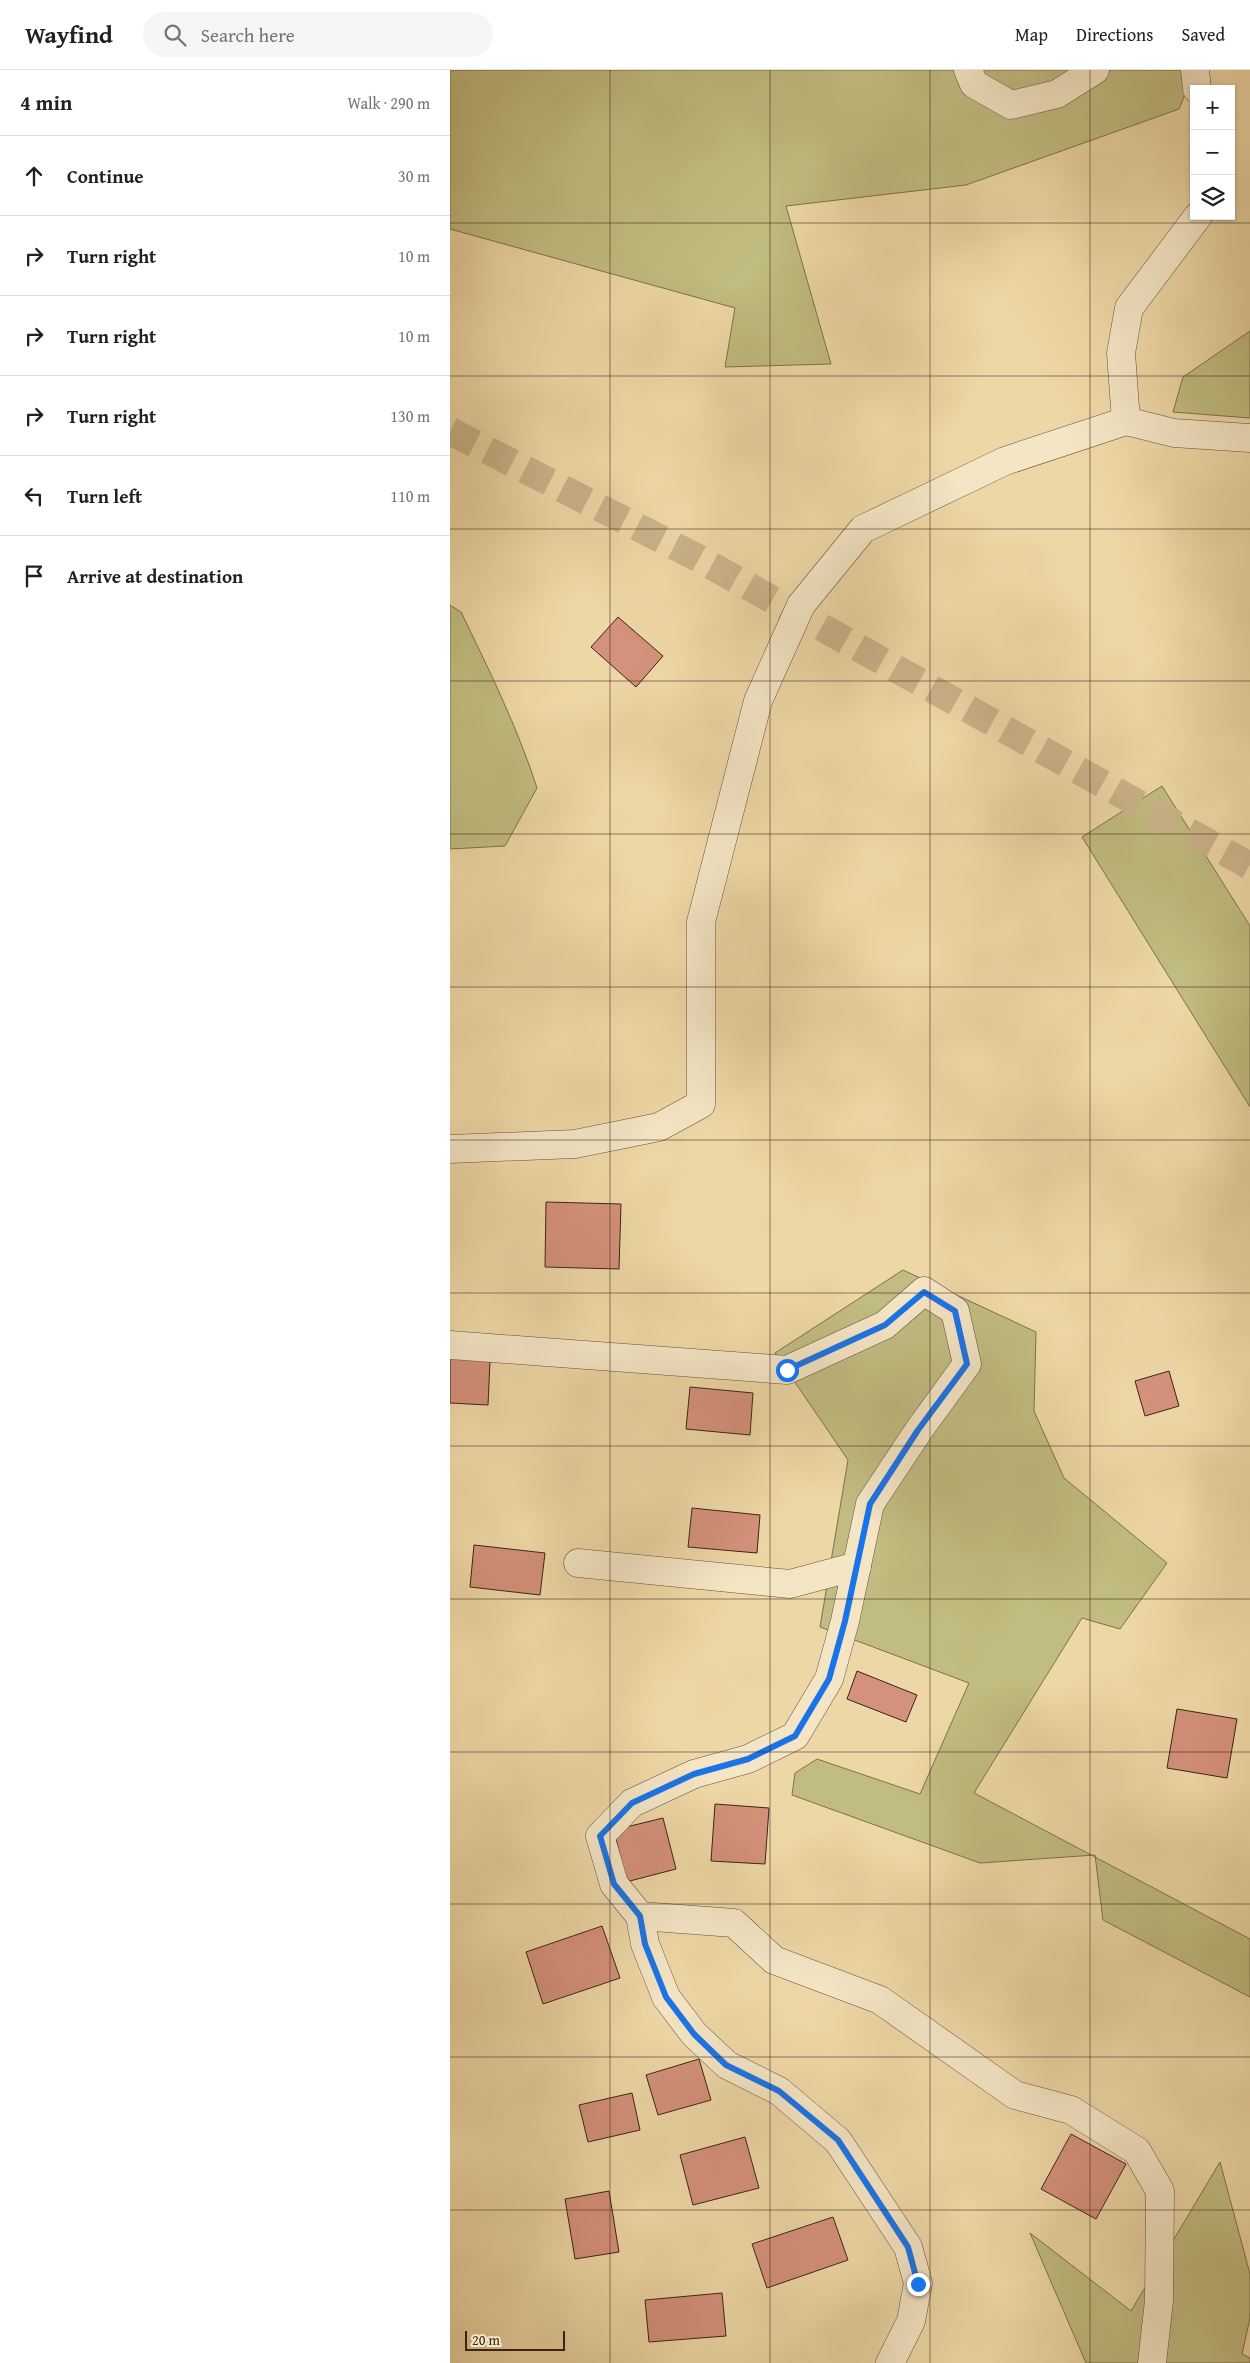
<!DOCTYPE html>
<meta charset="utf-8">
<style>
body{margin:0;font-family:"Gentium Book Plus",serif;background:#f6f6f6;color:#202124}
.controls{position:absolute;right:15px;top:15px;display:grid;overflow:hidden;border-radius:0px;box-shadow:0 1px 4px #0004}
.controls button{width:45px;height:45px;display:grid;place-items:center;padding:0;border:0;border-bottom:1px solid #e0e0e0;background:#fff;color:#202124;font:25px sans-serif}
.scale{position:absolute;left:15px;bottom:12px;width:100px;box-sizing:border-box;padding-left:5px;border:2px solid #39241a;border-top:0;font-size:14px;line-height:18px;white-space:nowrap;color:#39241a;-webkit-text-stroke:4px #f4e5c5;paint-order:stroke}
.stop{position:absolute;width:15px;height:15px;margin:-11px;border:4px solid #1a73e8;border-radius:50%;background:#fff}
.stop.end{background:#1a73e8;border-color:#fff;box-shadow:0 1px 5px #0008}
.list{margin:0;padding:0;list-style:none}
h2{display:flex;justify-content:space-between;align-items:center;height:65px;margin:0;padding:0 20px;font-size:21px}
h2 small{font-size:16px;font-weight:400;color:#757577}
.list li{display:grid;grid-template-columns:32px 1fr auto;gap:15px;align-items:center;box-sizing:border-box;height:80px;padding:0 20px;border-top:1px solid #e0e0e0}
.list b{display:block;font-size:19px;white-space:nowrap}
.list em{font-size:16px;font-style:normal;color:#757577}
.icon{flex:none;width:28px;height:28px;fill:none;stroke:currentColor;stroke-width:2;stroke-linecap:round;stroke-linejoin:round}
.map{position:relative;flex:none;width:800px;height:2293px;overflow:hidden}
header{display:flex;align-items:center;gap:30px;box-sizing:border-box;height:70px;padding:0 25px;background:#fff;border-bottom:1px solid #e0e0e0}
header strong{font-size:24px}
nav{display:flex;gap:28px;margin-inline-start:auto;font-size:18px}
.search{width:350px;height:45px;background:#f6f6f6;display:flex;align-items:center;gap:12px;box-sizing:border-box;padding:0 18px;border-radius:28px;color:#757577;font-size:19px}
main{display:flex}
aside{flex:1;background:#fff}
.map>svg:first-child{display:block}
.green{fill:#c1bc81;stroke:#7d704e}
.building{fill:#d4917b;stroke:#39241a}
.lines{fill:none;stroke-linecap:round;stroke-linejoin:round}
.highway-tunnel{stroke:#cab38a;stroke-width:28;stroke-dasharray:28 14;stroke-linecap:butt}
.minor-casing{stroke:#66513d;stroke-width:29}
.minor{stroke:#f4e5c5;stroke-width:28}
.route{stroke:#1a73e8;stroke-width:6}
.grid{fill:none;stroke:#39241a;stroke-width:1;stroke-opacity:0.55}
</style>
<header>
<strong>Wayfind</strong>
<div class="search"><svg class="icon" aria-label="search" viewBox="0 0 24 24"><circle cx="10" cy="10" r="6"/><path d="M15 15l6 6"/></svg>Search here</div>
<nav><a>Map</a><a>Directions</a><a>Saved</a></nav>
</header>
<main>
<aside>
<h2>4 min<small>Walk · 290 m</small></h2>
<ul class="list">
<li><svg class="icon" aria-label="ahead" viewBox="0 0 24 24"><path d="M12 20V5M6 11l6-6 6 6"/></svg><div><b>Continue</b></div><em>30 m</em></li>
<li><svg class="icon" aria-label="right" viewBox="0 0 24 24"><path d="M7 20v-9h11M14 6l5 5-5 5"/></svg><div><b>Turn right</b></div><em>10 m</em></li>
<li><svg class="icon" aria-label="right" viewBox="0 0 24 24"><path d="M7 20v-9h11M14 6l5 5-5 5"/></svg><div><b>Turn right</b></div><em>10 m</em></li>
<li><svg class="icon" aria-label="right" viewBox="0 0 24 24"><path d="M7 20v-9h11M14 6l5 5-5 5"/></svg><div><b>Turn right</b></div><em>130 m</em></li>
<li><svg class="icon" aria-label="left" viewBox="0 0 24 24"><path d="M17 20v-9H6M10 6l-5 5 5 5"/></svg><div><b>Turn left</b></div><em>110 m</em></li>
<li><svg class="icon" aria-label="arrive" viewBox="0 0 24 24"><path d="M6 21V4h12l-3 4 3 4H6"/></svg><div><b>Arrive at destination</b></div></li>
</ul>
</aside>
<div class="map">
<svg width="800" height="2293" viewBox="0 0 800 2293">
<rect width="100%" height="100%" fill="#eed7a6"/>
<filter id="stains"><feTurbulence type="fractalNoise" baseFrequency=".004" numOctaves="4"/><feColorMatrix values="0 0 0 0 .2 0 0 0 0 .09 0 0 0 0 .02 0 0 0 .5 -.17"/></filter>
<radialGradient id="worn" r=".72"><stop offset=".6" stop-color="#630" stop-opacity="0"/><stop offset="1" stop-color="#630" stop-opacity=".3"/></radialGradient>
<g class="green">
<path d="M0 0H745L729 39 516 115 336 136 381 294 275 297 285 238 0 159Z"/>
<path d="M800 261V348L723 342 733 307Z"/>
<path d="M0 535 11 542C39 600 67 656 87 718L55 776 0 779Z"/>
<path d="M712 716 800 856V1037L632 767Z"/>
<path d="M453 1200 586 1262 584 1341 614 1408 717 1493 670 1559 632 1548 524 1723 800 1869V1927L653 1850 645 1785 530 1793 342 1725 345 1703 367 1689 470 1724 519 1613 370 1557 398 1390 325 1283Z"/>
<path d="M770 2092 800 2204V2248L792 2284 800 2288V2293H636L580 2163 681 2241Z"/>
</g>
<g class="building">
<path d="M168 547 213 586 186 617 141 577Z"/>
<path d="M96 1132 171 1134 169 1199 95 1197Z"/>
<path d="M0 1288 40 1291 38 1335 0 1333Z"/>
<path d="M719 1301 729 1336 695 1346 685 1311Z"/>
<path d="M240 1317 303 1323 300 1365 236 1359Z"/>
<path d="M242 1438 310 1445 307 1483 238 1477Z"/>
<path d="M24 1475 95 1483 90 1525 20 1517Z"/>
<path d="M407 1601 467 1625 456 1652 397 1629Z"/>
<path d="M727 1639 787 1649 777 1708 717 1698Z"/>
<path d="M265 1734 319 1738 315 1794 261 1791Z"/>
<path d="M213 1748 226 1799 176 1812 164 1760Z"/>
<path d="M152 1856 170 1908 93 1934 76 1882Z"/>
<path d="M249 1989 261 2030 208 2045 196 2005Z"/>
<path d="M182 2023 190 2060 138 2072 129 2035Z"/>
<path d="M621 2064 676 2094 646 2149 591 2119Z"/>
<path d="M295 2067 309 2118 243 2135 230 2085Z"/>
<path d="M159 2121 169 2182 125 2189 115 2129Z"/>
<path d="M383 2147 398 2190 317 2218 302 2174Z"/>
<path d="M272 2223 276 2266 199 2272 195 2230Z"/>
</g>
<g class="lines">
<path class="highway-tunnel" d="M0 361 244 486 800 796"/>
<defs>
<g id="minor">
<path d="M518 0 524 14 561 35 607 24 645 0"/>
<path d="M745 0 747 19"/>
<path d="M676 351 671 283 679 238 748 146"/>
<path d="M0 1079 125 1074 209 1057 251 1034V852L308 631 351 535 413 459 555 391 676 351 724 363 800 368"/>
<path d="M0 1275 337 1300 435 1255 474 1221 505 1241 517 1294 469 1360 420 1434 395 1551 379 1609 345 1666 298 1689 244 1704 182 1733 150 1766 164 1814 190 1846 195 1874 216 1927 244 1964 277 1995 329 2021 388 2071 458 2177 468 2213 461 2251 440 2293"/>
<path d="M128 1493 340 1514 407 1496"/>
<path d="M190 1846 284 1853 324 1890 430 1930 565 2025 621 2040 687 2081 710 2121 709 2231 702 2293"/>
</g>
</defs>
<use href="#minor" class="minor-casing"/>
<use href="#minor" class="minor"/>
</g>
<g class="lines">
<path class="route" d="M337 1300 435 1255 474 1222 505 1241 517 1294 468 1360 420 1434 395 1551 379 1609 345 1666 298 1689 244 1704 182 1733 150 1766 164 1814 190 1846 195 1874 216 1927 244 1964 276 1995 329 2021 388 2070 458 2177 468 2214"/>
</g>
<path class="grid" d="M160 0V2293M320 0V2293M480 0V2293M640 0V2293M0 153H800M0 306H800M0 459H800M0 611H800M0 764H800M0 917H800M0 1070H800M0 1223H800M0 1376H800M0 1529H800M0 1682H800M0 1834H800M0 1987H800M0 2140H800"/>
<rect width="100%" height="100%" filter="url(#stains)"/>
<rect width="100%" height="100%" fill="url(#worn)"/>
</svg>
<div class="controls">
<button>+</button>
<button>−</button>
<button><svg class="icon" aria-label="layers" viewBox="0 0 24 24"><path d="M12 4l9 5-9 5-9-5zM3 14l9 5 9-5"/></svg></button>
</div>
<div class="scale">20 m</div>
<div class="stop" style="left:337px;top:1300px"></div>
<div class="stop end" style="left:468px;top:2214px"></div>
</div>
</main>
